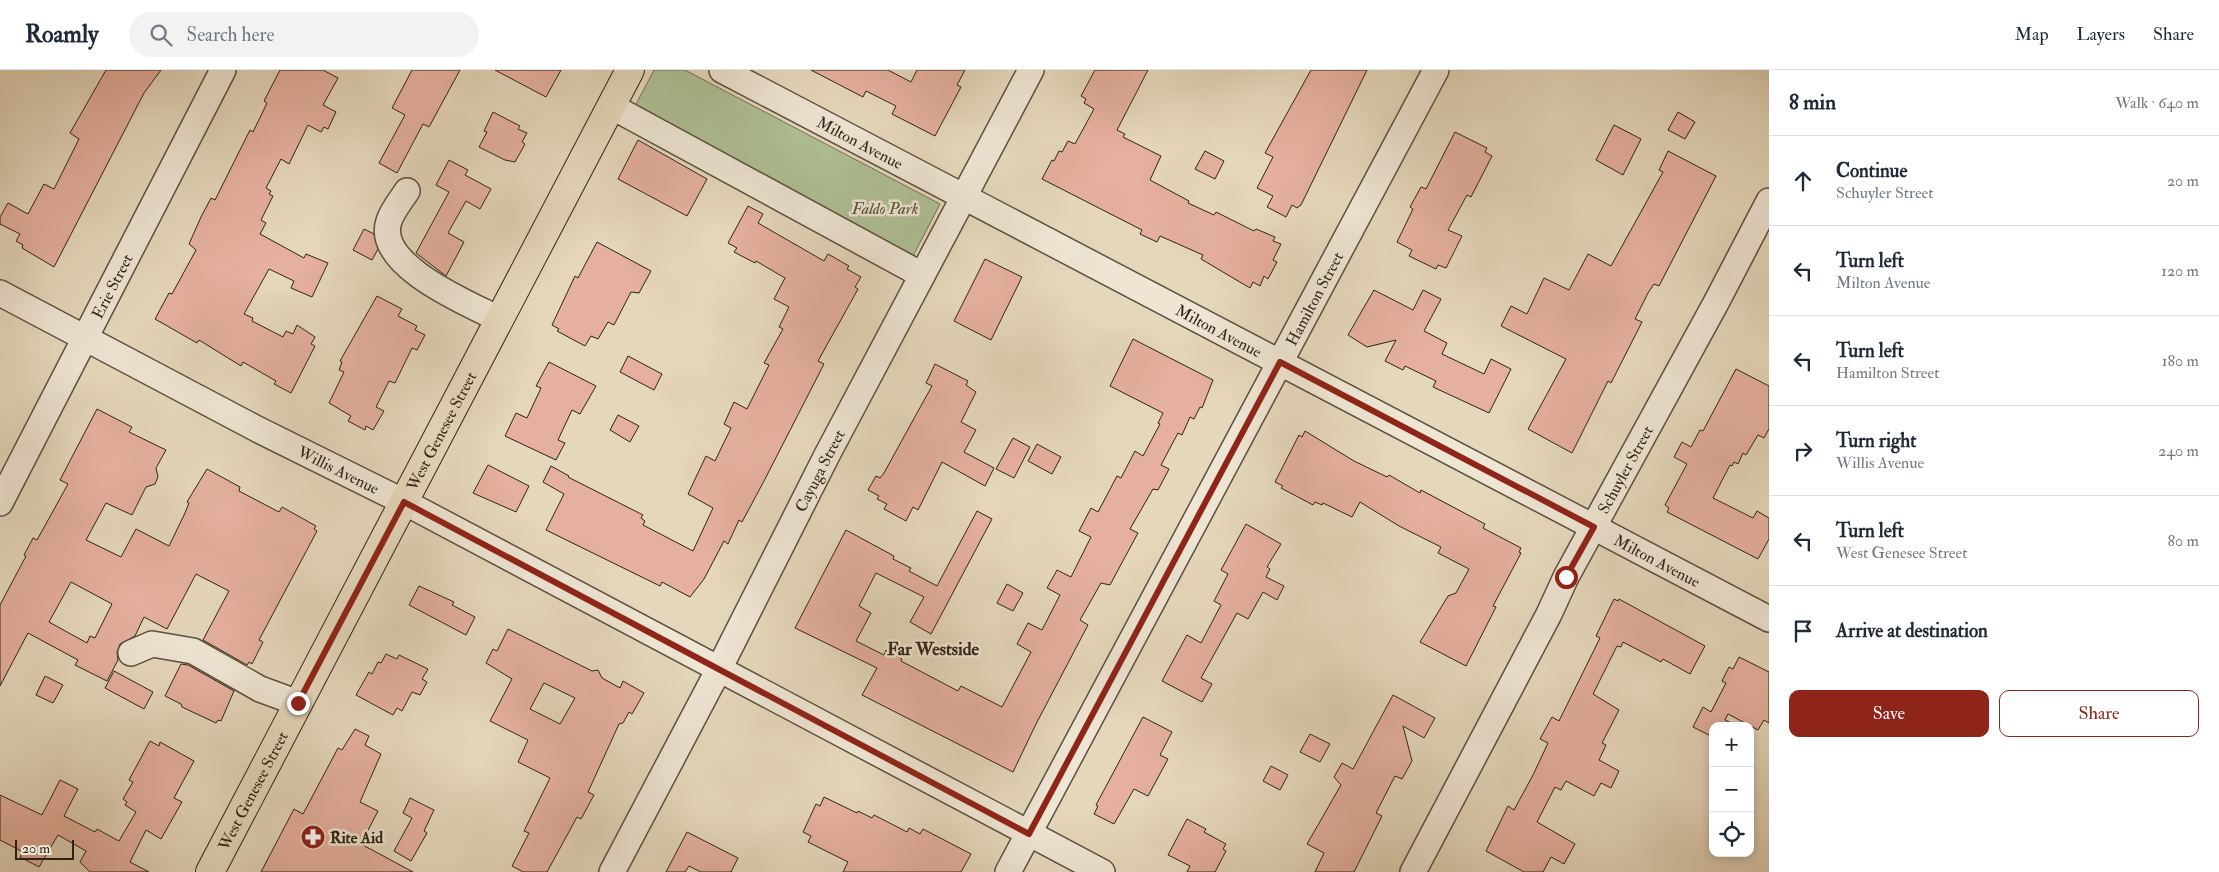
<!DOCTYPE html>
<meta charset="utf-8">
<style>
body{margin:0;font-family:"IM FELL Double Pica",serif;background:#f2f2f3;color:#1f2937}
.controls{position:absolute;right:15px;bottom:15px;display:grid;overflow:hidden;border-radius:10px;box-shadow:0 2px 8px #0003}
.controls button{width:45px;height:45px;display:grid;place-items:center;padding:0;border:0;border-bottom:1px solid #e0e1e3;background:#fff;color:#1f2937;font:25px sans-serif}
.scale{position:absolute;left:15px;bottom:12px;width:59px;box-sizing:border-box;padding-left:5px;border:2px solid #2f2317;border-top:0;font-size:14px;line-height:18px;white-space:nowrap;color:#2f2317;-webkit-text-stroke:4px #eee5d3;paint-order:stroke}
.stop{position:absolute;width:15px;height:15px;margin:-11px;border:4px solid #8f2418;border-radius:50%;background:#fff}
.stop.end{background:#8f2418;border-color:#fff;box-shadow:0 1px 5px #0008}
.list{margin:0;padding:0;list-style:none}
h2{display:flex;justify-content:space-between;align-items:center;height:65px;margin:0;padding:0 20px;font-size:21px}
h2 small{font-size:16px;font-weight:400;color:#747a83}
.list li{display:grid;grid-template-columns:32px 1fr auto;gap:15px;align-items:center;box-sizing:border-box;height:90px;padding:0 20px;border-top:1px solid #e0e1e3}
.list b{display:block;font-size:19px;white-space:nowrap}
.list p{margin:0;font-size:16px;white-space:nowrap;color:#747a83}
.list em{font-size:16px;font-style:normal;color:#747a83}
.actions{display:flex;gap:10px;padding:15px 20px}
.actions a{flex:1;padding:11px 0;border:1px solid #8f2418;border-radius:10px;text-align:center;font-size:18px;color:#8f2418}
.actions .main{background:#8f2418;color:#fff}
.icon{flex:none;width:28px;height:28px;fill:none;stroke:currentColor;stroke-width:2;stroke-linecap:round;stroke-linejoin:round}
.map{position:relative;flex:none;width:1769px;height:802px;overflow:hidden}
header{display:flex;align-items:center;gap:30px;box-sizing:border-box;height:70px;padding:0 25px;background:#fff;border-bottom:1px solid #e0e1e3}
header strong{font-size:24px}
nav{display:flex;gap:28px;margin-inline-start:auto;font-size:18px}
.search{width:350px;height:45px;background:#f2f2f3;display:flex;align-items:center;gap:12px;box-sizing:border-box;padding:0 18px;border-radius:28px;color:#747a83;font-size:19px}
main{display:flex}
aside{flex:1;background:#fff}
.map>svg:first-child{display:block}
.green{fill:#afbf95;stroke:#6f7156}
.building{fill:#e5b09f;stroke:#2f2317;fill-rule:evenodd}
.lines{fill:none;stroke-linecap:round;stroke-linejoin:round}
.minor-casing{stroke:#5c5040;stroke-width:28}
.major-casing{stroke:#2f2317;stroke-width:30}
.minor{stroke:#eee5d3;stroke-width:25}
.major{stroke:#e5d7bc;stroke-width:28}
.route{stroke:#8f2418;stroke-width:6}
.labels{text-anchor:middle;stroke-width:5;stroke-linejoin:round;paint-order:stroke}
.street-label{font-size:16px;fill:#2f2317;stroke:#eee5d3}
.park-label{font-size:16px;font-style:italic;fill:#4f4a36;stroke:#eee5d3}
.poi-label{font-size:16px;font-weight:bold;fill:#2f2317;stroke:#eee5d3;text-anchor:start}
.neighbourhood-label{font-size:18px;font-weight:bold;fill:#2f2317;stroke:#eee5d3}
</style>
<header>
<strong>Roamly</strong>
<div class="search"><svg class="icon" aria-label="search" viewBox="0 0 24 24"><circle cx="10" cy="10" r="6"/><path d="M15 15l6 6"/></svg>Search here</div>
<nav><a>Map</a><a>Layers</a><a>Share</a></nav>
</header>
<main>
<div class="map">
<svg width="1769" height="802" viewBox="0 0 1769 802">
<rect width="100%" height="100%" fill="#e5d7bc"/>
<filter id="stains"><feTurbulence type="fractalNoise" baseFrequency=".004" numOctaves="4"/><feColorMatrix values="0 0 0 0 .2 0 0 0 0 .09 0 0 0 0 .02 0 0 0 .5 -.17"/></filter>
<radialGradient id="worn" r=".72"><stop offset=".6" stop-color="#630" stop-opacity="0"/><stop offset="1" stop-color="#630" stop-opacity=".3"/></radialGradient>
<path class="green" d="M654 0H685L940 134 913 186 634 38Z"/>
<g class="building">
<path d="M106 0H161L144 23 54 197 22 178 23 175 16 171 20 164 0 154V147L8 133 28 144 44 114 54 119 79 69 70 63Z"/>
<path d="M280 0H323L338 8 323 35 336 42 328 59 324 57 321 62 308 55 289 94 281 89 266 118 271 121 269 124 273 126 261 150 266 153 260 164 304 188 306 184 328 193 312 227 291 218 294 211 269 199 244 244 253 248 252 251 283 267 286 261 293 264 297 255 315 267 311 274 315 276 291 323 274 314 276 311 243 292 241 296 199 270 197 273 155 249 169 223 172 224 196 180 189 174 201 147 211 128 215 130 250 60 253 62 267 33 264 31Z"/>
<path d="M412 0H460L429 57 423 54 397 103 379 93 405 45 392 38Z"/>
<path d="M495 0H561L546 27Z"/>
<path d="M811 0H888L911 12 917 0H965L957 15 961 17 935 66 892 44 896 36 866 21 863 27Z"/>
<path d="M1095 0H1148L1117 60 1125 64 1123 67 1161 86 1150 110 1189 131 1188 133 1214 145 1216 142 1254 161 1256 159 1275 167 1273 171 1281 174 1273 190 1277 192 1268 209 1264 206 1260 216 1253 212 1250 218 1201 189 1203 185 1160 166 1157 172 1140 164 1142 160 1042 109 1052 90 1054 91 1059 81 1062 82 1068 71 1075 74 1094 39 1084 33 1086 29 1081 26Z"/>
<path d="M1311 0H1367L1301 135 1297 138 1292 135 1286 147 1267 137 1273 126 1257 118 1273 87 1265 83Z"/>
<path d="M493 42 520 56 518 59 527 63 522 72 525 74 515 92 505 90 479 77 487 62 484 61Z"/>
<path d="M1678 42 1695 52 1685 69 1668 60Z"/>
<path d="M1614 55 1641 69 1623 105 1596 90Z"/>
<path d="M1455 62 1487 78 1485 82 1492 86 1471 127 1467 125 1448 160 1462 166 1446 198 1438 195 1436 199 1409 186 1412 180 1397 172 1413 139 1410 137 1421 117 1426 119Z"/>
<path d="M638 70 707 109 687 146 618 109Z"/>
<path d="M1205 81 1224 91 1215 109 1195 99Z"/>
<path d="M1668 81 1716 106 1659 216 1654 214 1648 223 1635 249 1642 252 1611 313 1608 311 1572 383 1528 359 1566 289 1501 256 1511 236 1527 244 1544 208 1569 220 1588 184 1611 196 1663 102 1659 100Z"/>
<path d="M449 90 468 100 465 105 491 119 480 139 466 131 448 163 464 172 446 206 416 183 449 122 436 115Z"/>
<path d="M748 136 763 144 758 153 824 191 828 184 849 196 847 199 861 207 855 217 858 219 818 291 824 294 764 411 742 452 739 450 728 474 724 471 704 509 690 527 662 512 660 516 546 460 564 424 543 412 551 396 569 406 568 407 643 445 641 448 645 451 643 455 693 481 713 438 688 424 706 386 715 391 731 358 724 354 734 332 747 339 769 295 764 293 783 259 779 257 789 237 774 229 785 208 756 191 755 193 734 182 737 178 728 173Z"/>
<path d="M364 159 374 164 378 179 372 190 353 180Z"/>
<path d="M597 172 651 201 639 223 631 222 614 255 608 252 598 269 591 266 585 276 557 261 559 259 552 255 575 206 578 208Z"/>
<path d="M985 189 1022 207 991 270 954 251Z"/>
<path d="M1374 220 1413 240 1423 220 1441 229 1424 261 1447 273 1442 284 1484 304 1491 289 1511 299 1489 343 1433 317 1436 311 1405 296 1403 300 1385 291 1396 270 1367 277 1348 265Z"/>
<path d="M377 226 402 239 398 246 417 256 415 260 425 265 417 280 412 278 395 313 389 311 376 337 384 341 373 360 366 356 365 360 348 351 351 346 329 333 344 302 339 300 342 292 340 291Z"/>
<path d="M1133 269 1213 310 1202 338 1200 337 1194 349 1190 347 1182 365 1178 363 1161 395 1169 399 1158 420 1153 419 1130 459 1138 463 1125 487 1110 515 1101 513 1080 550 1088 555 1036 654 1013 702 862 625 877 598 795 558 846 460 894 486 893 489 911 498 909 501 937 516 977 441 992 449 931 564 910 552 924 527 876 503 859 536 871 543 856 571 884 585 886 580 902 589 901 591 958 621 961 616 1002 637 1031 582 1017 574 1028 553 1042 560 1060 525 1047 518 1057 500 1071 507 1091 467 1079 461 1091 438 1098 442 1117 406 1121 408 1135 381 1143 386 1160 354 1158 353 1163 343 1110 316Z"/>
<path d="M628 286 662 304 654 320 620 302Z"/>
<path d="M549 292 596 316 580 344 572 340 558 370 565 373 556 390 505 366 516 343 527 348 541 318 536 316Z"/>
<path d="M935 294 968 311 966 315 976 322 961 352 976 360 964 382 994 398 985 416 942 392 918 440 913 437 906 451 884 439 887 434 877 429 879 426 868 420 876 406 880 408 884 403 917 343 932 316 926 313Z"/>
<path d="M1736 299 1769 316V359L1764 368 1758 365 1746 385 1743 383 1738 394 1734 392 1732 396 1730 395 1713 428 1753 448 1757 441 1769 448V469L1758 489 1667 442 1669 438 1665 435 1687 394 1674 387 1682 372 1691 377 1700 360 1703 361Z"/>
<path d="M97 339 132 357 129 362 166 380 156 398 158 407 155 414 146 417 132 445 106 433 86 470 121 487 136 459 169 476 185 443 189 433 187 432 207 399 240 417 239 421 279 442 282 437 316 456 314 459 317 461 259 570 263 572 252 594 249 592 247 595 203 570 229 521 196 504 167 559 144 547 135 566 120 574 117 582 118 590 107 611 75 595 78 590 28 563 0 616V535L26 486 24 485 33 468 37 470 68 414 60 410ZM71 512 112 534 95 568 90 566 87 573 49 552Z"/>
<path d="M618 345 639 356 630 372 610 360Z"/>
<path d="M1305 361 1354 391 1387 407 1389 405 1420 423 1421 420 1485 454 1483 458 1521 478 1519 482 1521 483 1493 536 1496 537 1466 596 1420 572 1448 526 1456 523 1469 499 1438 483 1441 477 1399 456 1360 432 1352 447 1323 433 1322 435 1315 432 1313 435 1281 418 1283 416 1275 412 1299 365 1302 367Z"/>
<path d="M1013 368 1030 377 1014 408 996 399Z"/>
<path d="M1037 374 1061 387 1052 404 1028 391Z"/>
<path d="M488 395 529 416 516 442 473 423Z"/>
<path d="M1246 454 1281 474 1267 497 1270 499 1266 507 1284 516 1277 530 1263 522 1248 549 1237 543 1201 608 1212 614 1202 632 1162 611 1187 565 1201 573 1221 535 1214 531 1228 504 1221 500Z"/>
<path d="M1007 514 1023 523 1013 541 997 533Z"/>
<path d="M419 516 454 532 452 535 475 547 466 565 409 535Z"/>
<path d="M1614 529 1618 531 1619 529 1705 576 1690 604 1663 589 1661 592 1623 572 1621 577 1617 576 1593 624 1619 640 1602 673 1606 675 1599 690 1619 701 1611 718 1601 713 1594 726 1566 711 1561 720 1555 717 1537 752 1575 774 1564 794 1551 787 1543 802H1524L1486 781 1508 736 1514 740 1533 705 1548 673 1540 669 1552 647 1559 651 1600 568 1596 566Z"/>
<path d="M508 559 592 601 598 600 602 608 620 618 623 611 644 623 632 644 629 642 623 653 619 654 588 722 594 725 581 749 577 747 547 802H523L512 796 529 763 524 761 550 708 518 692 528 670 490 651 512 609 486 593 493 579 497 581ZM544 613 575 628 560 654 530 639Z"/>
<path d="M386 584 397 589 399 585 428 599 422 609 427 612 420 625 412 622 402 641 397 638 393 645 356 625 369 602 372 604 378 592 381 593Z"/>
<path d="M1739 587 1769 602V653L1764 650 1758 660 1728 644 1725 650 1737 656H1713V667L1693 657 1703 637 1711 642 1726 613 1722 611 1729 597 1733 599Z"/>
<path d="M181 594 188 595 234 621 221 651 218 650 216 653 182 637 181 634 165 626Z"/>
<path d="M114 601 153 622 144 639 105 618Z"/>
<path d="M45 606 63 615 53 633 36 625Z"/>
<path d="M1393 625 1435 648 1424 668 1403 656 1412 691 1402 709 1395 706 1376 743 1382 746 1354 802H1315L1324 783 1307 774 1341 715 1334 707 1342 693 1353 699Z"/>
<path d="M1143 647 1172 662 1160 685 1168 689 1148 726 1134 719 1114 754 1094 744 1098 736 1096 735Z"/>
<path d="M355 659 369 666 365 675 381 684 360 732 378 741 361 774 413 802H261L294 739 303 744 338 678 342 680Z"/>
<path d="M1310 664 1330 674 1320 692 1300 682Z"/>
<path d="M150 671 159 676 160 672 194 691 174 728 182 732 161 769 146 760 130 792 149 802H90L80 792 86 781 58 765 39 797 20 787 23 782 0 770V725L42 745 60 710 78 719 64 746 95 762 97 759 119 771 136 742 125 735 127 732 123 729 133 712 129 710Z"/>
<path d="M1271 696 1288 705 1280 720 1263 711Z"/>
<path d="M824 727 857 743 858 741 872 748 874 745 907 762 909 758 920 764 923 759 971 784 961 802H843L848 792 808 772 811 766 803 762 816 734 820 736Z"/>
<path d="M410 728 434 740 424 761 427 763 411 791 394 781 412 748 403 743Z"/>
<path d="M1187 749 1206 759 1204 762 1226 774 1223 779 1226 781 1215 802H1187L1190 796 1168 785Z"/>
<path d="M687 762 738 788 731 802H701L689 796 685 802H666Z"/>
</g>
<g class="lines">
<defs>
<g id="minor">
<path id="s1" d="M722 0 1769 549"/>
<path d="M611 36 922 205"/>
<path d="M407 121C401 130 392 141 389 151 374 195 469 234 499 249"/>
<path id="s2" d="M0 223 257 359 404 432 1102 802"/>
<path id="s3" d="M0 433 223 0"/>
<path d="M131 583 152 574 193 581 260 619 298 633"/>
<path id="s4" d="M612 802 719 599 827 385 1031 0"/>
<path id="s5" d="M1008 802 1436 0"/>
<path id="s6" d="M1413 802 1549 544 1566 507 1717 231 1769 131"/>
</g>
<g id="major">
<path id="s7" d="M210 802 630 0"/>
</g>
</defs>
<use href="#minor" class="minor-casing"/>
<use href="#major" class="major-casing"/>
<use href="#minor" class="minor"/>
<use href="#major" class="major"/>
</g>
<g class="lines">
<path class="route" d="M298 633 404 432 1029 764 1280 292 1594 457 1566 507"/>
</g>
<defs>
<symbol id="pharmacy-disc" viewBox="-11 -11 22 22"><circle r="9.5" fill="#8f2418" stroke="#eee5d3"/><path d="M-2-6h4v4h4v4h-4v4h-4v-4h-4v-4h4Z" fill="#fff"/></symbol>
</defs>
<g fill-rule="evenodd">
<use href="#pharmacy-disc" x="299" y="753" width="28" height="28"/>
</g>
<g class="labels">
<g class="street-label">
<text dy="6" stroke="none"><textPath href="#s1" startOffset="156">Milton Avenue</textPath></text>
<text dy="6" stroke="none"><textPath href="#s3" startOffset="244">Erie Street</textPath></text>
<text dy="6" stroke="none"><textPath href="#s5" startOffset="650">Hamilton Street</textPath></text>
<text dy="6" stroke="none"><textPath href="#s1" startOffset="561">Milton Avenue</textPath></text>
<text dy="6" stroke="none"><textPath href="#s7" startOffset="498">West Genesee Street</textPath></text>
<text dy="6" stroke="none"><textPath href="#s2" startOffset="382">Willis Avenue</textPath></text>
<text dy="6" stroke="none"><textPath href="#s4" startOffset="452">Cayuga Street</textPath></text>
<text dy="6" stroke="none"><textPath href="#s6" startOffset="455">Schuyler Street</textPath></text>
<text dy="6" stroke="none"><textPath href="#s1" startOffset="1056">Milton Avenue</textPath></text>
<text dy="6" stroke="none"><textPath href="#s7" startOffset="92">West Genesee Street</textPath></text>
</g>
<g class="park-label">
<text x="885" y="144">Faldo Park</text>
</g>
<g class="poi-label">
<text x="330" y="773">Rite Aid</text>
</g>
<g class="neighbourhood-label">
<text x="933" y="585">Far Westside</text>
</g>
</g>
<rect width="100%" height="100%" filter="url(#stains)"/>
<rect width="100%" height="100%" fill="url(#worn)"/>
</svg>
<div class="controls">
<button>+</button>
<button>−</button>
<button><svg class="icon" aria-label="locate" viewBox="0 0 24 24"><circle cx="12" cy="12" r="6"/><path d="M12 2v4M12 18v4M2 12h4M18 12h4"/></svg></button>
</div>
<div class="scale">20 m</div>
<div class="stop" style="left:1566px;top:507px"></div>
<div class="stop end" style="left:298px;top:633px"></div>
</div>
<aside>
<h2>8 min<small>Walk · 640 m</small></h2>
<ul class="list">
<li><svg class="icon" aria-label="ahead" viewBox="0 0 24 24"><path d="M12 20V5M6 11l6-6 6 6"/></svg><div><b>Continue</b><p>Schuyler Street</p></div><em>20 m</em></li>
<li><svg class="icon" aria-label="left" viewBox="0 0 24 24"><path d="M17 20v-9H6M10 6l-5 5 5 5"/></svg><div><b>Turn left</b><p>Milton Avenue</p></div><em>120 m</em></li>
<li><svg class="icon" aria-label="left" viewBox="0 0 24 24"><path d="M17 20v-9H6M10 6l-5 5 5 5"/></svg><div><b>Turn left</b><p>Hamilton Street</p></div><em>180 m</em></li>
<li><svg class="icon" aria-label="right" viewBox="0 0 24 24"><path d="M7 20v-9h11M14 6l5 5-5 5"/></svg><div><b>Turn right</b><p>Willis Avenue</p></div><em>240 m</em></li>
<li><svg class="icon" aria-label="left" viewBox="0 0 24 24"><path d="M17 20v-9H6M10 6l-5 5 5 5"/></svg><div><b>Turn left</b><p>West Genesee Street</p></div><em>80 m</em></li>
<li><svg class="icon" aria-label="arrive" viewBox="0 0 24 24"><path d="M6 21V4h12l-3 4 3 4H6"/></svg><div><b>Arrive at destination</b></div></li>
</ul>
<div class="actions"><a class="main">Save</a><a>Share</a></div>
</aside>
</main>
